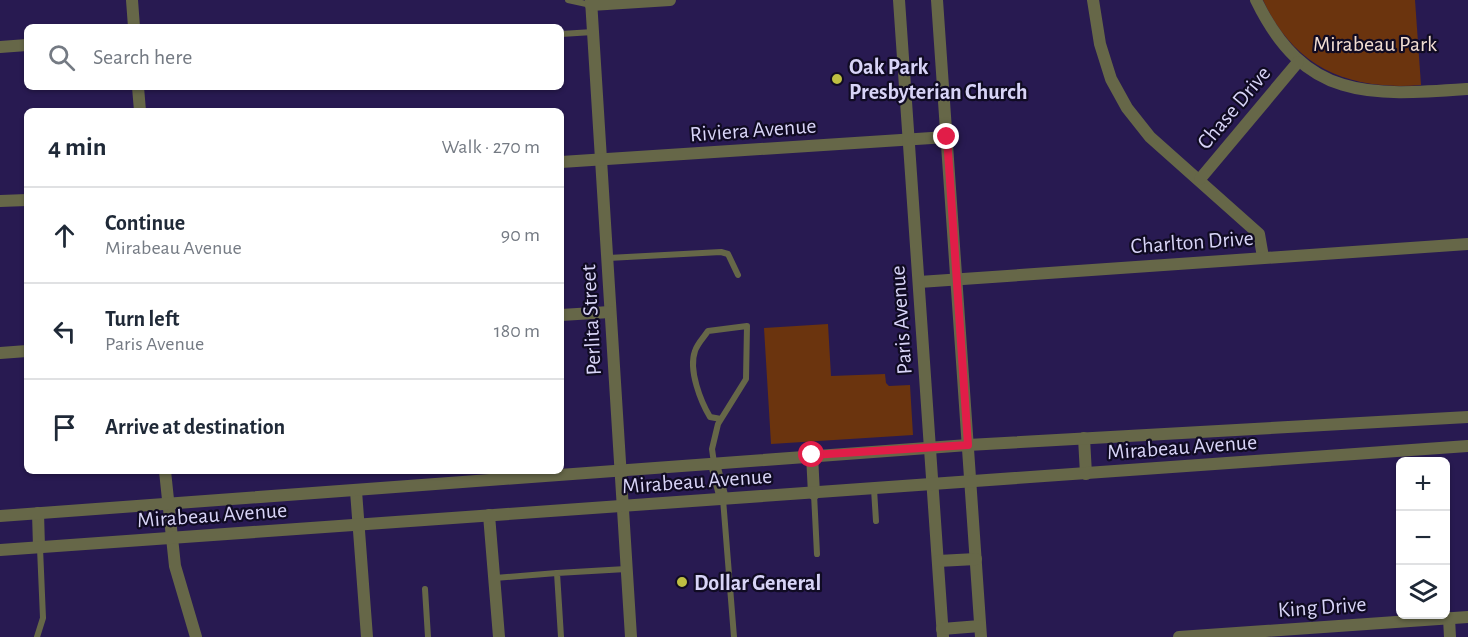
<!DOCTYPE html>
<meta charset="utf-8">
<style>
body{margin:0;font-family:"Alegreya Sans",sans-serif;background:#f6f6f7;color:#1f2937}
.controls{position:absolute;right:18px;bottom:18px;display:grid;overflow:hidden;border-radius:9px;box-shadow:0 2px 4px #0004}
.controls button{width:54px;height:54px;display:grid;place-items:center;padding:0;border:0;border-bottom:2px solid #e0e1e3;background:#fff;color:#1f2937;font:30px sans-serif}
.stop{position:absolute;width:18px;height:18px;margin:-14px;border:4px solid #e11d48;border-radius:50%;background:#fff}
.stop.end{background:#e11d48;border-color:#fff;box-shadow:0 2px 6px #0008}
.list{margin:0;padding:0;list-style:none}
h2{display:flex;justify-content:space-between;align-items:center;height:78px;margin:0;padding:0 24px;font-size:26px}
h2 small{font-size:20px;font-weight:400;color:#747a83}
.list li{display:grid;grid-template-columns:39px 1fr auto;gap:18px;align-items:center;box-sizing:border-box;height:96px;padding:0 24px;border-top:2px solid #e0e1e3}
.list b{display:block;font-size:22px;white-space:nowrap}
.list p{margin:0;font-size:20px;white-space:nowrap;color:#747a83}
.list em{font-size:20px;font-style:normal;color:#747a83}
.icon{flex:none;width:33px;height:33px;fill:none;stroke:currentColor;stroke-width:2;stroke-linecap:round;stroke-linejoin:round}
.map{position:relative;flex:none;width:1468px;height:637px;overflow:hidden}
.search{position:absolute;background:#fff;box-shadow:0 2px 4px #0004;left:24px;top:24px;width:540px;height:66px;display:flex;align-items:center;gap:15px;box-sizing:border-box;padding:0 21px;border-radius:9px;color:#747a83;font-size:22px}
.panel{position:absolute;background:#fff;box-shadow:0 2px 4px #0004;left:24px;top:108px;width:540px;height:366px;border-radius:9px}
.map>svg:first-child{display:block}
.green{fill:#6b340e}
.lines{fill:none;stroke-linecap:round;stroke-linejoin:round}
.service{stroke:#666748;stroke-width:6}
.minor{stroke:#666748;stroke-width:12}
.tertiary{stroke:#666748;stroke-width:12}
.route{stroke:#e11d48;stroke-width:8}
.poi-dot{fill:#bebf42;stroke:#100b23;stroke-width:2}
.labels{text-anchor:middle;stroke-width:4.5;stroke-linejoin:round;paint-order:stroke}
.park-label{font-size:22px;fill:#f2ded3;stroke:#100b23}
.poi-label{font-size:22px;font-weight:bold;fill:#d8d4f7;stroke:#100b23;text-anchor:start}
.street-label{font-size:22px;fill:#d8d4f7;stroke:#100b23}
</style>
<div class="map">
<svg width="1468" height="637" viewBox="0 0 1468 637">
<rect width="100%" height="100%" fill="#281a51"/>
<g class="green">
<path d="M1263 0H1415L1421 85C1349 91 1294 68 1263 0Z"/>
<path d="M828 324 831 376 885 374 886 383 889 386 910 385 913 435 771 444 764 328Z"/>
</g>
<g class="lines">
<g class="service">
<path d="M568 0 591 5"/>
<path d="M561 34 593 32"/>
<path d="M608 258 721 252 728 254 738 275"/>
<path d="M714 463 712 449 718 424 746 379 747 326 708 331C704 337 697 344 695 351 688 370 701 402 710 417L721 419"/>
<path d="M874 489 876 521"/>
<path d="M814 494 817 554"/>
<path d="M723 499 734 637"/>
<path d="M495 578 557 573"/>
<path d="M425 589 428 637"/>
<path d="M37 637 43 618 40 548"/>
<path d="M561 637 557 573 626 569"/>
</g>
<g class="minor">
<path d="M132 0 134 27"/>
<path d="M591 0 631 637"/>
<path d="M1093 0 1100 44 1111 79 1127 108 1150 137 1259 234 1263 257"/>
<path d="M1256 0C1305 101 1369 96 1468 89"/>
<path d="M591 5 670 0"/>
<path d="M0 47 27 45"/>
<path d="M138 87 140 111"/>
<path d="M561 162 947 137"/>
<path d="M1200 179 1298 62"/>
<path d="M0 201 27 200"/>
<path d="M919 282 1468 244"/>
<path d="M561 315 610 312"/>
<path d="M0 353 27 351"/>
<path d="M165 471 175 566 196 637"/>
<path d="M356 491 367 637"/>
<path d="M38 513 39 547"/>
<path d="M489 515 499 637"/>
<path d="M1449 618 1450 637"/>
<path d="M1179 637 1468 617"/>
</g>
<g class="tertiary">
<path d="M899 0 943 637"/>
<path d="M937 0 981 637"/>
<path d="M1084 438 1086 474"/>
<path d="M812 455 814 494"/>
<path d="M714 464 723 499"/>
<path d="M0 516 968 445 1468 417"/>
<path d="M0 550 1468 446"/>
<path d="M938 561 976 559"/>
<path d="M942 629 980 626"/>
</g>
</g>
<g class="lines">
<path class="route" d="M812 455 968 445 947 137"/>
</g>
<g class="poi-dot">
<circle cx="837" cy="79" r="6"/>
<circle cx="682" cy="582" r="6"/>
</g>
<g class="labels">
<g class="park-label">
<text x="1375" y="51">Mirabeau Park</text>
</g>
<g class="poi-label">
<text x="849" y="74">Oak Park<tspan x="849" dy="25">Presbyterian Church</tspan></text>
<text x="694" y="590">Dollar General</text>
</g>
<g class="street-label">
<text transform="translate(1233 107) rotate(-50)" y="8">Chase Drive</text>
<text transform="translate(753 129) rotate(-4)" y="8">Riviera Avenue</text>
<text transform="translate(1192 241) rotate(-4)" y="8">Charlton Drive</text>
<text transform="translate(590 320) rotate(-93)" y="8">Perlita Street</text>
<text transform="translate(900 320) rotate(-94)" y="8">Paris Avenue</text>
<text transform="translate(1182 446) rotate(-4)" y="8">Mirabeau Avenue</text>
<text transform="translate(697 480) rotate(-4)" y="8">Mirabeau Avenue</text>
<text transform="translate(212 514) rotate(-4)" y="8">Mirabeau Avenue</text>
<text transform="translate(1322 606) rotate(-4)" y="8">King Drive</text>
</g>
</g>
</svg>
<div class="controls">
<button>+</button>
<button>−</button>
<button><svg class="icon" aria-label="layers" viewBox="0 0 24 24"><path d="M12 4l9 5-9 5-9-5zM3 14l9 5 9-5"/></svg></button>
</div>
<div class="stop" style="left:812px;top:455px"></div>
<div class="stop end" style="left:947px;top:137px"></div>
<div class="search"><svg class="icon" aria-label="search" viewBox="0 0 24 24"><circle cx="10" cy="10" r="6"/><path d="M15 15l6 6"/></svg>Search here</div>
<section class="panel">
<h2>4 min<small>Walk · 270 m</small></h2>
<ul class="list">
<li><svg class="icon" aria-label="ahead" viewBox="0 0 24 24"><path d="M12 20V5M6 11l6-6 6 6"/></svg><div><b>Continue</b><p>Mirabeau Avenue</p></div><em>90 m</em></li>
<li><svg class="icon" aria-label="left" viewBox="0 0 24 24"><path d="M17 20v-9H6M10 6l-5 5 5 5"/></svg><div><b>Turn left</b><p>Paris Avenue</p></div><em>180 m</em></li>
<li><svg class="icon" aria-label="arrive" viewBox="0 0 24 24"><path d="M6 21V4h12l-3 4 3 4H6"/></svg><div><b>Arrive at destination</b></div></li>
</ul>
</section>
</div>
